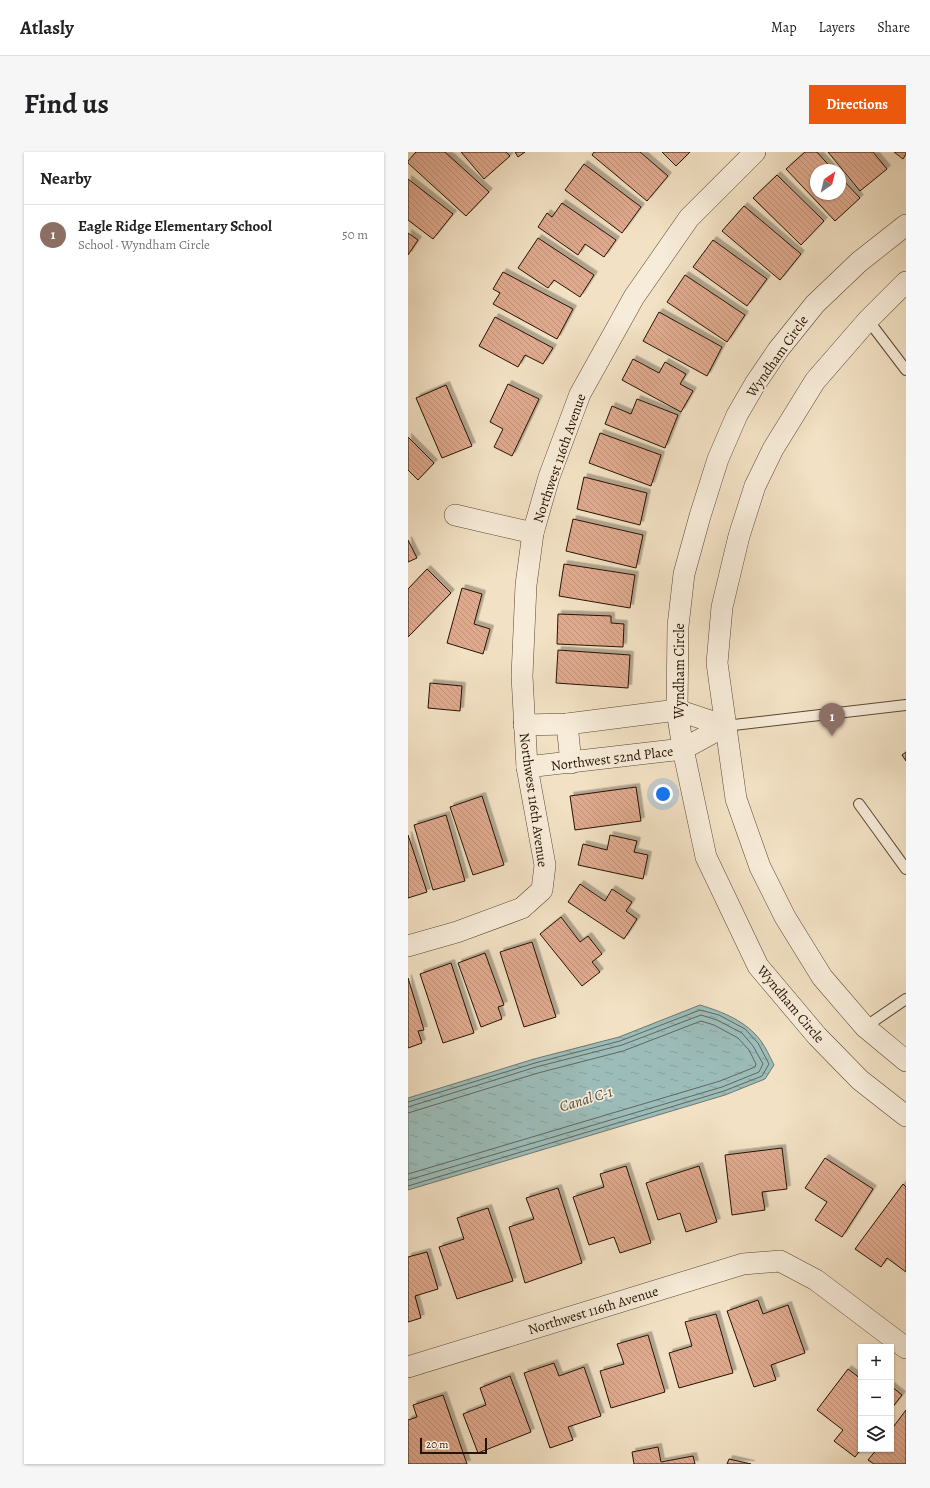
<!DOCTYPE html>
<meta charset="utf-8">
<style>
body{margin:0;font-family:Alegreya,serif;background:#f6f6f6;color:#202124}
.controls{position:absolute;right:12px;bottom:12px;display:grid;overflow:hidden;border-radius:0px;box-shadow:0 1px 3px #0004}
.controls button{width:36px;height:36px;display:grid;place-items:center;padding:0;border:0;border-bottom:1px solid #e0e0e0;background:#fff;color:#202124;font:20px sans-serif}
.compass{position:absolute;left:402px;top:12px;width:36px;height:36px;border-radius:50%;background:#fff;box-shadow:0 1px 3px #0004;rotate:35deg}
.scale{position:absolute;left:12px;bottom:10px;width:67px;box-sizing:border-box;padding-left:4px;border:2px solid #261200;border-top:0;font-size:11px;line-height:14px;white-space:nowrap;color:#261200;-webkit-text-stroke:3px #f7ecd9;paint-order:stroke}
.you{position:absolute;left:255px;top:642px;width:14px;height:14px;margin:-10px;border:3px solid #fff;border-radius:50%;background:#1a73e8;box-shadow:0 0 0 6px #1a73e833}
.badge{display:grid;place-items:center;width:26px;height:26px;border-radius:50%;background:#ea580c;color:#fff;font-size:13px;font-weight:700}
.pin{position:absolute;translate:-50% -33px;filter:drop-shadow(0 1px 2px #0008)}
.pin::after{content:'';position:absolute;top:21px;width:14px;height:12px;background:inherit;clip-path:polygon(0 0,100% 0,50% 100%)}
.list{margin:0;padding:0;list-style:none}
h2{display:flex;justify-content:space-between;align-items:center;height:52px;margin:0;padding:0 16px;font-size:17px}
h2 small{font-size:13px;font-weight:400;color:#757577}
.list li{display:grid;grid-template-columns:26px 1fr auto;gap:12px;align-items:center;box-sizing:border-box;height:60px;padding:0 16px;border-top:1px solid #e0e0e0}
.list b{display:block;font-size:15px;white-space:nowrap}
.list p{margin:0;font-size:13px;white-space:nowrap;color:#757577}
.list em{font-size:13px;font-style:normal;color:#757577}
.icon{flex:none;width:22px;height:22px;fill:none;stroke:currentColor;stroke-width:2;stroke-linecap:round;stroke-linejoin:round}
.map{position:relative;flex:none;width:498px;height:1312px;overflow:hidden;border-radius:0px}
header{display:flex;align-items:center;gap:24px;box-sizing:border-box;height:56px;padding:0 20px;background:#fff;border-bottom:1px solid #e0e0e0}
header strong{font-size:19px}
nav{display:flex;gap:22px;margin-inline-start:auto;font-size:14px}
.intro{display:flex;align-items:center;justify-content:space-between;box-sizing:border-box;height:96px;padding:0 24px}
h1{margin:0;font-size:28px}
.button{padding:10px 18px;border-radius:0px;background:#ea580c;color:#fff;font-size:14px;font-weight:700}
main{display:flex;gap:24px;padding:0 24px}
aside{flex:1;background:#fff;border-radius:0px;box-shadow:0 1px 3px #0004}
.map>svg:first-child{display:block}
.water{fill:url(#water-ripples);stroke:#6d786f}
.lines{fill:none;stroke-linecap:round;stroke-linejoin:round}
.shore{stroke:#61675c;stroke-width:1}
.building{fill:url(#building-back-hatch);stroke:#261200;filter:url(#shadow)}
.service-casing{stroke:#594631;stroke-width:12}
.minor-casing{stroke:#594631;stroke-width:22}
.service{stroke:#f7ecd9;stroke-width:10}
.minor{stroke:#f7ecd9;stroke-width:21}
.labels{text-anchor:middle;stroke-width:3.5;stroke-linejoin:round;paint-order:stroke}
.street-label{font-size:14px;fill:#261200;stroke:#f7ecd9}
.water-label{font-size:15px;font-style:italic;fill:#4f4e41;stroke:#f7ecd9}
</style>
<header>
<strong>Atlasly</strong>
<nav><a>Map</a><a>Layers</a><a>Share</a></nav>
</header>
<div class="intro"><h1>Find us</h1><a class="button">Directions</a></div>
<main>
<aside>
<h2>Nearby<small></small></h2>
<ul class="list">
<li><span class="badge" style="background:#8d6e63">1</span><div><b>Eagle Ridge Elementary School</b><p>School · Wyndham Circle</p></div><em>50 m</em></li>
</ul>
</aside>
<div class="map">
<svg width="498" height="1312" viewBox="0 0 498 1312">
<defs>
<pattern id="water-ripples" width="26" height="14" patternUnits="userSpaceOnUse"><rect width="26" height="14" fill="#9cbcb9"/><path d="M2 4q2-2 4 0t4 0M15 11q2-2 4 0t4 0" fill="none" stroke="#86a19d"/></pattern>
<pattern id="building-back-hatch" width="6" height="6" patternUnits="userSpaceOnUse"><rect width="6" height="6" fill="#e0aa8f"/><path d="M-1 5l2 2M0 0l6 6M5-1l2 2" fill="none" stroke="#c0917a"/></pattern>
<filter id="shadow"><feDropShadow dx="3.5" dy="-3.5" stdDeviation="0" flood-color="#0004"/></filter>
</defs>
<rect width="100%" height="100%" fill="#f2e1c4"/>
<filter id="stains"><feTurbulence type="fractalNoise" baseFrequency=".005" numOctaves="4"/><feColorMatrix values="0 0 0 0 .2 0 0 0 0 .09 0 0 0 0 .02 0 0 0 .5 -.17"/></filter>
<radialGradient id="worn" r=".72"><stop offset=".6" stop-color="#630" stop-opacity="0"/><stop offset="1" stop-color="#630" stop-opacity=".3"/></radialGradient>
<path class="water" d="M292 853C315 860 338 869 353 889 358 896 362 905 366 913L357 927 317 943 0 1038V946L126 907 211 885Z"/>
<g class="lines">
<g class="shore">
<path d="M0 950 127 911 212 889 292 858 311 863 337 877 350 891 361 912 354 924 316 939 0 1034"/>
<path d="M0 955 128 915 214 893 293 863 309 868 334 881 345 894 355 912 351 920 314 935 0 1028"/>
<path d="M0 961 130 921 215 899 293 869 306 873 330 886 341 898 348 912 347 915 312 929 0 1022"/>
</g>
</g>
<g class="building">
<path d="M8 0H37L81 40 58 64 0 11V9Z"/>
<path d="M53 0H98L102 4 76 27Z"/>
<path d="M107 0H117L110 5Z"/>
<path d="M186 0H232L260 24 239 49 184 3Z"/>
<path d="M254 0H282L268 14Z"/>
<path d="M397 0H409L425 18H408V42H432V25L452 46 427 69 378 17Z"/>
<path d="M420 0H465L479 17 452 39Z"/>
<path d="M486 0H498V2L495 7Z"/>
<path d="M176 12 233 55 214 81 157 38Z"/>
<path d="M369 23 416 69 393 93 345 46Z"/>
<path d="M0 27 45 62 25 87 0 68Z"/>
<path d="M154 51 208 88 196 105 177 92 170 103 130 75 139 61 144 65Z"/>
<path d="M336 54 393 102 372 128 314 79Z"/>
<path d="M0 81 10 88 0 103Z"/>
<path d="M130 86 186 123 172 145 146 128 140 136 110 116Z"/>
<path d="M305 88 359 127 339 154 285 115Z"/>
<path d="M95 120 165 157 149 187 85 152 92 141 85 137Z"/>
<path d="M277 123 337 163 319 190 259 150Z"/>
<path d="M251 160 314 195 299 224 235 189Z"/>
<path d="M87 165 145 196 135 212 117 203 110 215 71 194Z"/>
<path d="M225 207 251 221 257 210 278 222 272 232 285 239 273 260 214 228Z"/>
<path d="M100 232 131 247 104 304 86 295 95 277 82 270Z"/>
<path d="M38 233 64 294 34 306 8 246Z"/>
<path d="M229 247 270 263 257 296 197 272 204 254 223 262Z"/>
<path d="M192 281 253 303 243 334 181 311Z"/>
<path d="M0 285 26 311 10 328 0 318Z"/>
<path d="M176 325 239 341 232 373 169 357Z"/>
<path d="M165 367 235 383 228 416 158 399Z"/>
<path d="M0 388 9 406 0 410Z"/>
<path d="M156 412 227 423 222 456 151 444Z"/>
<path d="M19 417 43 441 0 485V437Z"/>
<path d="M54 436 74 442 66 472 82 477 75 502 39 491Z"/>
<path d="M150 462 203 464V471L216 472 215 495 149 492Z"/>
<path d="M150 498 222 503 220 536 148 531Z"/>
<path d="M22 531 54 534 52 559 20 556Z"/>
<path d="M498 600V609L494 603Z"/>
<path d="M228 635 233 669 167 678 162 644Z"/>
<path d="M74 644 96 713 65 723 42 655Z"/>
<path d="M38 663 57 729 25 738 6 673Z"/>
<path d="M0 683 19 740 0 746Z"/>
<path d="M202 683 229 689 226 700 240 703 235 727 170 713 175 692 199 698Z"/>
<path d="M172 732 197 749 204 737 224 750 218 759 229 767 216 787 160 750Z"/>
<path d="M153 765 172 790 180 784 194 802 184 810 192 820 174 834 132 782Z"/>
<path d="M124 790 148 865 116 875 92 800Z"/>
<path d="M77 801 96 853 90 855 94 867 73 875 50 811Z"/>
<path d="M43 811 66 881 35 891 12 822Z"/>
<path d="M0 826 16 878 10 879 14 891 0 896Z"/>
<path d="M374 996 379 1037 354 1040 357 1058 324 1063 317 1003Z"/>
<path d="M417 1006 465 1037 434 1085 407 1068 419 1050 397 1036Z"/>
<path d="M218 1014 243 1091 212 1101 206 1085 181 1093 165 1045 196 1035 192 1022Z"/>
<path d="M291 1014 309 1070 278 1080 272 1061 250 1068 238 1031Z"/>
<path d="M495 1032 498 1035V1120L479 1106 473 1115 447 1097Z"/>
<path d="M150 1036 174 1111 117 1131 101 1075 126 1067 118 1046Z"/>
<path d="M80 1056 105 1129 49 1147 31 1095 56 1087 49 1066Z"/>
<path d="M19 1100 30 1137 7 1144 13 1166 0 1170V1105Z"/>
<path d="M350 1148 355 1162 380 1153 397 1201 363 1213 368 1228 346 1235 319 1159Z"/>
<path d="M308 1162 325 1221 271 1236 261 1201 284 1194 277 1170Z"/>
<path d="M240 1183 257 1240 203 1256 192 1219 216 1212 209 1192Z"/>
<path d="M146 1211 151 1224 176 1215 193 1264 160 1275 165 1288 142 1296 116 1221Z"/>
<path d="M440 1217 453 1227V1297L447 1305 426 1289 435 1278 409 1258Z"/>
<path d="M102 1224 123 1280 70 1301 55 1262 78 1253 72 1236Z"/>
<path d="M483 1234 494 1243 483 1257Z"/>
<path d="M35 1243 59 1312H0V1268L9 1265 5 1253Z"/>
<path d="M498 1258V1312H466L460 1308 469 1297H483V1278Z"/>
<path d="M250 1295 253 1310 285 1304 287 1312H226L224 1300Z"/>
<path d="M321 1307 343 1312H319Z"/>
</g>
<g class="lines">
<defs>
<g id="service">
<path d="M460 168 498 218"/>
<path d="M317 574 498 553"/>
<path d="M451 652 498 717"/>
<path d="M457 875 498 847"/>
</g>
<g id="minor">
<path d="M498 73 451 110 407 152 370 198 347 232 329 263 310 307 292 364 276 422 270 474 269 558 275 597 298 705 350 814 409 884 452 928 498 964"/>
<path d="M498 130 460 168 407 229 365 297 347 334 331 384 314 455 309 511 328 647 352 715 377 765 414 825 457 875 498 909"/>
<path d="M47 363 125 381"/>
<path d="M159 572 163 611"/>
<path d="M116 573 159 572 269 558 317 574"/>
<path d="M119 615 275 597 317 574"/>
<path d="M0 794 49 780 114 756 134 738 137 713 119 615 114 524 118 433 125 381 141 325 172 242 226 145 281 66 347 0"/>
<path d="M0 1215 335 1112 372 1109 408 1128 498 1196"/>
</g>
</defs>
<use href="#service" class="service-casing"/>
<use href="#minor" class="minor-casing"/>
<use href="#service" class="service"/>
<use href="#minor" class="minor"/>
</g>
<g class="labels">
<g class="street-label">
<text transform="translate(369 204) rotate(-55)" y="5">Wyndham Circle</text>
<text transform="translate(151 306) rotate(-71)" y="5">Northwest 116th Avenue</text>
<text transform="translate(271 519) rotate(-90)" y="5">Wyndham Circle</text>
<text transform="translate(204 606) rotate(-7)" y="5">Northwest 52nd Place</text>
<text transform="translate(126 648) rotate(82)" y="5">Northwest 116th Avenue</text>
<text transform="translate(383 852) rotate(50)" y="5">Wyndham Circle</text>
<text transform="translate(185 1158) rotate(-17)" y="5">Northwest 116th Avenue</text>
</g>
<g class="water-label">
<text transform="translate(178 947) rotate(-17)" y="5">Canal C-1</text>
</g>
</g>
<rect width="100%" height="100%" filter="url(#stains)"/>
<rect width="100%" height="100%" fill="url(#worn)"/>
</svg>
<div class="controls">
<button>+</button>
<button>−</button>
<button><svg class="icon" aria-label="layers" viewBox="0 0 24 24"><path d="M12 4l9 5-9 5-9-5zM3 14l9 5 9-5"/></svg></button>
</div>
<svg class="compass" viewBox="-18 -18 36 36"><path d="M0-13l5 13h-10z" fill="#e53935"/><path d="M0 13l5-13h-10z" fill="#757577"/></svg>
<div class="scale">20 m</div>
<div class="you"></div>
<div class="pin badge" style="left:424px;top:584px;background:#8d6e63">1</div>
</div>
</main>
